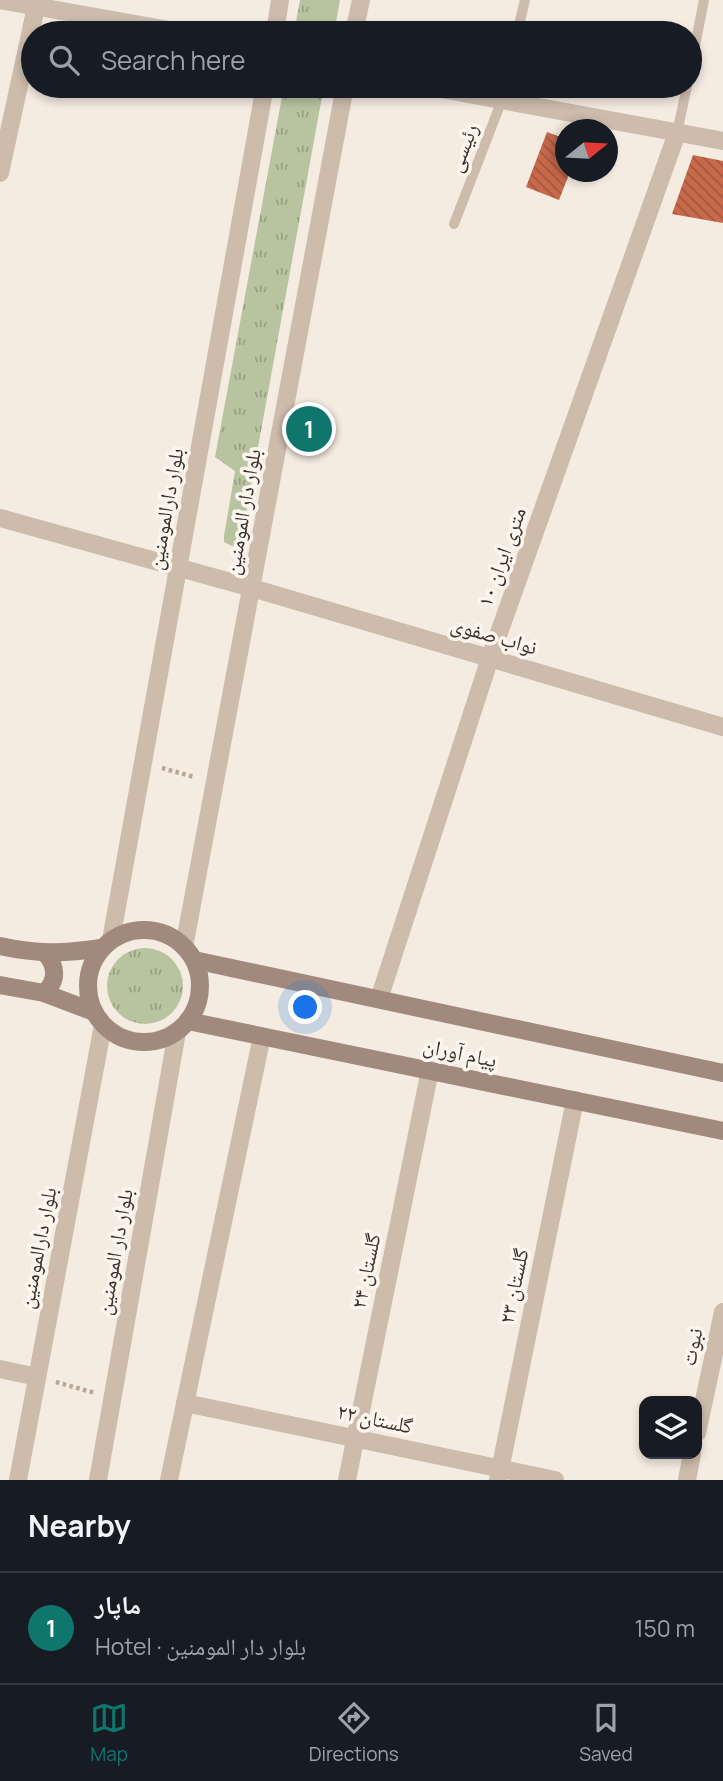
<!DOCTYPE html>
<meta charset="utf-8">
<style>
body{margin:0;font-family:Manrope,"Noto Naskh Arabic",sans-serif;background:#242831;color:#f1f3f6}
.controls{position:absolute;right:21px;bottom:21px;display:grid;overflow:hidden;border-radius:14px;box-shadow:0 4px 10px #0003}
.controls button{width:63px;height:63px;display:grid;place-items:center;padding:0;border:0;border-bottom:2px solid #363941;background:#171b24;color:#f1f3f6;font:35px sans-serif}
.compass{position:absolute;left:555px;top:119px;width:63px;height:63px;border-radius:50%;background:#171b24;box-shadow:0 4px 10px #0003;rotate:72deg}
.you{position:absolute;left:306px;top:1008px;width:24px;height:24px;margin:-18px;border:5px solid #fff;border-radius:50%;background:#1a73e8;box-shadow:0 0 0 10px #1a73e833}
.badge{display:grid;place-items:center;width:46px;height:46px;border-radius:50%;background:#0f766e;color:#fff;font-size:23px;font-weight:700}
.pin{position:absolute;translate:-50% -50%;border:4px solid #fff;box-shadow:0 2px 7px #0006}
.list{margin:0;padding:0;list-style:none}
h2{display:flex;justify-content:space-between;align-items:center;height:91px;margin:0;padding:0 28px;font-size:30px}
h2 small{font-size:23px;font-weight:400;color:#9ea1a6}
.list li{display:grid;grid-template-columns:46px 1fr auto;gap:21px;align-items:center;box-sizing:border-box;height:112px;padding:0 28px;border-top:2px solid #363941}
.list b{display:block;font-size:26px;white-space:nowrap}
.list p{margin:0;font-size:23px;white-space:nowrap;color:#9ea1a6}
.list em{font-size:23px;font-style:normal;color:#9ea1a6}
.icon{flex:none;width:38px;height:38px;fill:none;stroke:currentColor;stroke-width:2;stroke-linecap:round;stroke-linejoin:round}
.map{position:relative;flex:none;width:723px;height:1480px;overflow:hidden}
.search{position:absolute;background:#171b24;box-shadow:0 4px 10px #0003;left:21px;right:21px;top:21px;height:77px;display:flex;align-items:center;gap:18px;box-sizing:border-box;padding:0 24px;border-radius:38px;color:#9ea1a6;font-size:26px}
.sheet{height:203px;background:#171b24}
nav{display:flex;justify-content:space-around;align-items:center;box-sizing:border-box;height:98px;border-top:2px solid #363941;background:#171b24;font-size:19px;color:#9ea1a6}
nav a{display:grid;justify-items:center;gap:4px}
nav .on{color:#0f766e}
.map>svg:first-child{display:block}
.grass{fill:url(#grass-tufts)}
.building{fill:url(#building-back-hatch)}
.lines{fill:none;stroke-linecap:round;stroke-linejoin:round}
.path{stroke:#b9a596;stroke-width:4.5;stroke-dasharray:3.5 3.5;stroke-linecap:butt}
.service{stroke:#cdbbac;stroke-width:10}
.minor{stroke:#cdbbac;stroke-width:18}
.tertiary{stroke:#cdbbac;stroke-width:18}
.secondary{stroke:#a18a7d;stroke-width:18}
.labels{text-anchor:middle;stroke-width:7;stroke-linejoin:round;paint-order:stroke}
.street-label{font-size:21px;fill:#3b302b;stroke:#fbf5ee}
</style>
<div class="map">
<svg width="723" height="1480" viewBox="0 0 723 1480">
<defs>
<pattern id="grass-tufts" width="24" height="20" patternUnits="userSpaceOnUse" patternTransform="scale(1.75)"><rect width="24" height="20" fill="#b8c4a0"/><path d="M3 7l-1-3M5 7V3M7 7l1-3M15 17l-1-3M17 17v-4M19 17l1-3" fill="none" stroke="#97a083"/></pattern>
<pattern id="building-back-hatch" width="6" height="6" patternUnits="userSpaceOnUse" patternTransform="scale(1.75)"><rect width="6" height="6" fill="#c8694b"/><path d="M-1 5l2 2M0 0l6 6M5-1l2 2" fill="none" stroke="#a4573f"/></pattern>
</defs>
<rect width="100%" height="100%" fill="#f4ebe1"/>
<g class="grass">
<path d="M300 0H340L334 33H294Z"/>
<path d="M284 86H324L241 540 238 544 232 546 224 542V536L235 471 215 457Z"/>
<circle cx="145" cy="986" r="38"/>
</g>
<g class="building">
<path d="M547 132 566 139V172H570L559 200 526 187Z"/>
<path d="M693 155 723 161V223L672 214Z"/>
</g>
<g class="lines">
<g class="path">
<path d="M162 768 194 777"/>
<path d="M56 1382 95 1393"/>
</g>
<g class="service">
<path d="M517 33 525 0"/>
<path d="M690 71 704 0"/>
<path d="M677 133 687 86"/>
<path d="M454 224 502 100 506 86"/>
</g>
<g class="minor">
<path d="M0 0 186 33"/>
<path d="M425 86 723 141"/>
<path d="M0 173 36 7"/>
<path d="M0 518 252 588 723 727"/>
<path d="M379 999 490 658 677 133"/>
<path d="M0 1369 37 1377"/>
<path d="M185 1403 555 1480"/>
<path d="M169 1480 262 1036"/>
<path d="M347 1480 430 1070"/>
<path d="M498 1480 575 1100"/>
</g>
<g class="tertiary">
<path d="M275 33 280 0"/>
<path d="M354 33 361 0"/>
<path d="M111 940 265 86"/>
<path d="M184 947 345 86"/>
<path d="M697 1433 723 1312"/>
<path d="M18 1480 103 1025"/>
<path d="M98 1480 177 1032"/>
<path d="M687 1480 692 1454"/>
</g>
<g class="secondary">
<circle cx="144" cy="986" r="56"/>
<path d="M0 946C36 954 64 954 101 948"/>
<path d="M194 960 723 1073"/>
<path d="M0 985 44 993 94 1012"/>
<path d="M44 993C58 981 57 965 44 952"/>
<path d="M188 1021 723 1131"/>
</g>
</g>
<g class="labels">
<g class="street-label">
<text transform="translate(463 148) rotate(-69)" y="7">رئیسی</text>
<text transform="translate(166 509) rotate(-80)" y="7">بلوار دارالمومنین</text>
<text transform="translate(243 512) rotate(-80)" y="7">بلوار دار المومنین</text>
<text transform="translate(502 557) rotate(-70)" y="7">۱۰ متری ایران</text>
<text transform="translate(494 636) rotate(16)" y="7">نواب صفوی</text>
<text transform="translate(460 1053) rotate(12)" y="7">پیام آوران</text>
<text transform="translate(38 1248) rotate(-79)" y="7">بلوار دارالمومنین</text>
<text transform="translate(115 1252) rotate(-80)" y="7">بلوار دار المومنین</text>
<text transform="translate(366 1271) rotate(-78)" y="7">گلستان ۲۴</text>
<text transform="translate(514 1286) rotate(-78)" y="7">گلستان ۲۳</text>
<text transform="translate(692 1347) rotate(-78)" y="7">نبوت</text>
<text transform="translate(375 1419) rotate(12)" y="7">گلستان ۲۲</text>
</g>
</g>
</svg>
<div class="controls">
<button><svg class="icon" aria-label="layers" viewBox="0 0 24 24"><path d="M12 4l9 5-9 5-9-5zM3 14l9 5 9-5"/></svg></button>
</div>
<svg class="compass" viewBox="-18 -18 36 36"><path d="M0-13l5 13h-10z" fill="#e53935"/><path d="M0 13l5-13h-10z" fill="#9ea1a6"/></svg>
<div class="you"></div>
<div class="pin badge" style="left:309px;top:429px">1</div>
<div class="search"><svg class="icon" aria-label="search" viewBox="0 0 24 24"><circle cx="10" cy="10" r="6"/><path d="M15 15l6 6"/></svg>Search here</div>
</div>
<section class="sheet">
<h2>Nearby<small></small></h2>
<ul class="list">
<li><span class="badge">1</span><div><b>ماپار</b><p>Hotel · بلوار دار المومنین</p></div><em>150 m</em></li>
</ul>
</section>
<nav>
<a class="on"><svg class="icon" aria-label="map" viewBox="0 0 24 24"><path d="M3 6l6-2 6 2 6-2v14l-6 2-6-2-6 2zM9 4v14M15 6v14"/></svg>Map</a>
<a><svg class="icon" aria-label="directions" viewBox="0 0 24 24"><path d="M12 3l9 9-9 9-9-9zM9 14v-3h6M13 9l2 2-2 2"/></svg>Directions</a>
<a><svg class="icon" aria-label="saved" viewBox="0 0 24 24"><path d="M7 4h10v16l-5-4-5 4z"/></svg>Saved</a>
</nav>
